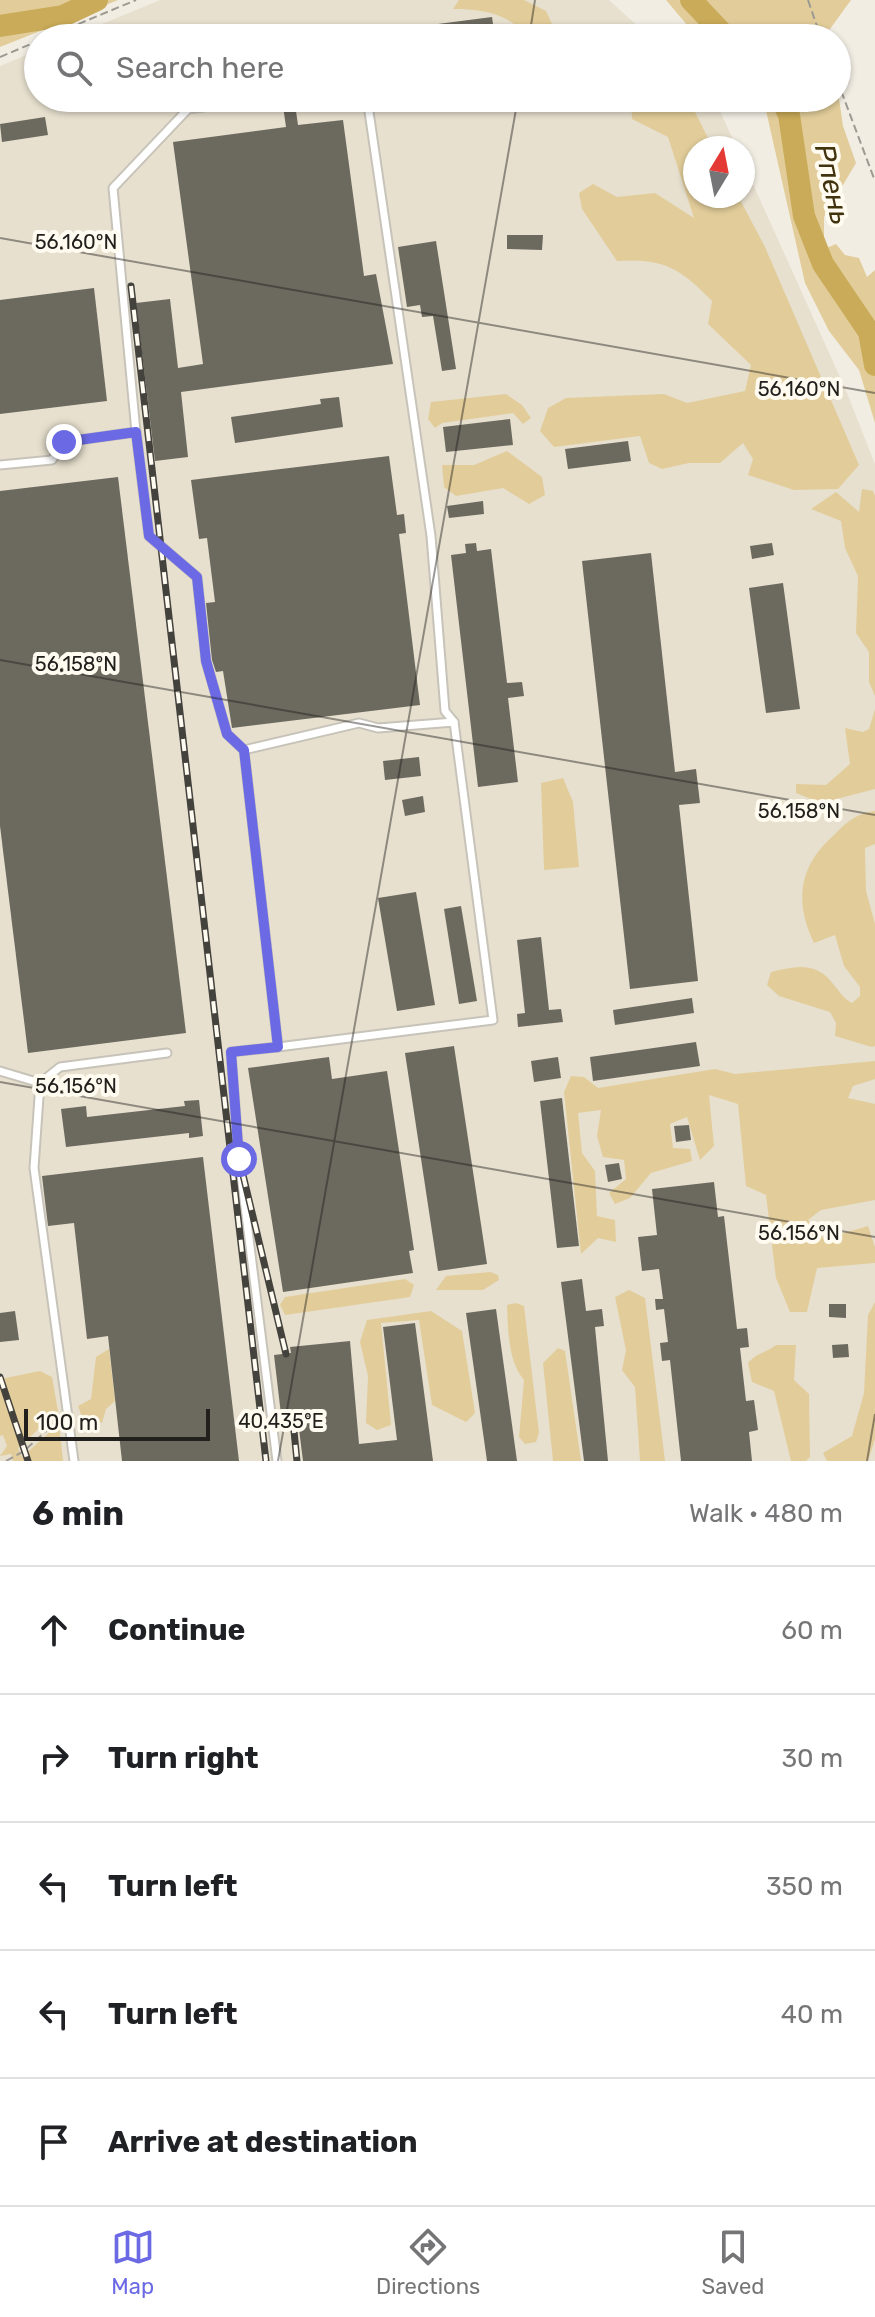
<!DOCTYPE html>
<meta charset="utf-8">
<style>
body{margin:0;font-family:Rubik,sans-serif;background:#f2f2f2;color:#202124}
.compass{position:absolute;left:683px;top:136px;width:72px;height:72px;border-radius:50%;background:#fff;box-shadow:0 2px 6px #0004;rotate:10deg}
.scale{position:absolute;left:24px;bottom:20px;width:186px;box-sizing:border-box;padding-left:8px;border:4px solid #22201c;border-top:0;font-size:22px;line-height:28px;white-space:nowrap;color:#22201c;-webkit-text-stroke:6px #fffbf0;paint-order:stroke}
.stop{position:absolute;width:24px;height:24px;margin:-18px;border:6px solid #6b6ae4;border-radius:50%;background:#fff}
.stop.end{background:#6b6ae4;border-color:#fff;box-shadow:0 2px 8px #0008}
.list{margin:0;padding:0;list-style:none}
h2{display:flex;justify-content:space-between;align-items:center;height:104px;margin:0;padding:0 32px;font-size:34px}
h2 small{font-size:26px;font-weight:400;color:#757577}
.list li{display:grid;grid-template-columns:52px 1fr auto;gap:24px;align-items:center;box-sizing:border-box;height:128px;padding:0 32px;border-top:2px solid #e0e0e0}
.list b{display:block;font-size:30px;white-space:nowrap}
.list em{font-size:26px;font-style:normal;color:#757577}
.icon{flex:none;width:44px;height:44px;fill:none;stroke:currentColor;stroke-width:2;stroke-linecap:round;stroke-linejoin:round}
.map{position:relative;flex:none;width:875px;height:1461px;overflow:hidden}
.search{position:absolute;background:#fff;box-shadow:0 2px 6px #0004;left:24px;right:24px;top:24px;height:88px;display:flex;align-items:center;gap:20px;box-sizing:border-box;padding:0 28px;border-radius:44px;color:#757577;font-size:30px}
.sheet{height:744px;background:#fff}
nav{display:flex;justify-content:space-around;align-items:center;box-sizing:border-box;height:112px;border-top:2px solid #e0e0e0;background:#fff;font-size:22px;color:#757577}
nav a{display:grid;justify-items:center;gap:4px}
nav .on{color:#6b6ae4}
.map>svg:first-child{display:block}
.built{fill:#e7e0cf}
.green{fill:#e2cd9a}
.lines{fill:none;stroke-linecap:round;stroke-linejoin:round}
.river{stroke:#caab59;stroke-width:22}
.building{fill:#6c695f}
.lane-casing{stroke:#c7c3b9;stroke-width:11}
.path{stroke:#9d9a93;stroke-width:2;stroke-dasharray:8 4;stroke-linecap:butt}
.lane{stroke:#fff;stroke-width:7}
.rail-casing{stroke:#44423d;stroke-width:7}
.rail{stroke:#fffbf0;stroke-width:4;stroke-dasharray:12;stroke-linecap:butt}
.route{stroke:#6b6ae4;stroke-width:10}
.ticks{fill:none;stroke:#22201c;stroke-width:2;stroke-opacity:0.45}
.labels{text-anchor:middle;stroke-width:8;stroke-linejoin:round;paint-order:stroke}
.water-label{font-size:28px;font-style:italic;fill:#40330e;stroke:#fffbf0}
.ticks-label{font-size:20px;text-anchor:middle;fill:#22201c;stroke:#fffbf0;stroke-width:8;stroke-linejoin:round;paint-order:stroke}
</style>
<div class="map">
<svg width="875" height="1461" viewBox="0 0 875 1461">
<rect width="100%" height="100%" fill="#f1ede3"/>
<g class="built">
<path d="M160 0H609L651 38H68Z"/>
<path d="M38 50V98H714L737 148H695V196H743V162L845 388 875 464V1461H0V66Z"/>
</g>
<g class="green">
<path d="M0 0H118L0 47Z"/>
<path d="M459 0H524L546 11 552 24 562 29 576 26 599 38H527C511 13 481 9 453 9Z"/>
<path d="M666 0H851L830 29 803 38H698Z"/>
<path d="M837 85 843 126 856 163 824 217V249L836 244 845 255 859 258 867 277 875 270V423L859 370 829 331 805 283 765 106 756 98H837Z"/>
<path d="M631 98H688L713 148H695V196H738L765 247 859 465 838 489 794 490 748 475 753 459 743 443 720 463H689L662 469 649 463 640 436 554 447 540 431 548 408 566 398 664 394 687 403 745 391 751 365 708 324 712 301C680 268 663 258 617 261L582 209 579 193 593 184 617 197 655 193 694 218 668 137 632 119Z"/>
<path d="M506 394 522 405 531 418 523 424 513 413 442 423 435 428 428 419 431 402Z"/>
<path d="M507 451 542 477 545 495 529 504 503 488 456 496 444 487 442 465H474Z"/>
<path d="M862 489 873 491 875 496V696L869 682V652L856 633 858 576 845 548 841 521 811 509 836 492 859 512Z"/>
<path d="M875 709V789L821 803 796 793V784L826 785 850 764 845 728 863 732 869 729Z"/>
<path d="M563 778 573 802 579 867 544 870 541 783Z"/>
<path d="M875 811V844L865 848 866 891 875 924V1046L872 1047 835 1036 836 1023 830 1012 779 996 767 985 771 972C797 966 816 961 834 985 840 992 844 999 852 1003L860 996V987L844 966 835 935 814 943C794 902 799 866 833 836 847 822 855 814 875 811Z"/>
<path d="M875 1061V1079L853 1086 848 1098 875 1104V1200L821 1210 808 1220 824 1239 868 1226 875 1247V1263L817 1268 807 1312H790L776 1278 766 1195 746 1186 738 1104 709 1095 714 1146 700 1160 687 1117 670 1124 673 1148 690 1149 692 1161 651 1173 630 1198 615 1204 609 1193 626 1179 624 1160 603 1157 597 1136 601 1110 578 1113 582 1153 595 1171 597 1216 615 1220 616 1242 598 1238 581 1254 564 1092 571 1076 584 1077 598 1088 715 1069 735 1074Z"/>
<path d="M490 1272 498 1275 499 1280 483 1290H436L446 1276Z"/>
<path d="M405 1279 414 1285 410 1297 285 1315 280 1305 285 1297Z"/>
<path d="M629 1290 645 1298 665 1461H640L635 1387 622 1370 626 1350 615 1297Z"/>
<path d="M875 1302V1439L868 1461H827L823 1453 852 1436 864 1393 868 1315Z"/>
<path d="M516 1303 524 1306 539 1433 536 1442 525 1444 519 1437 524 1380C508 1362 508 1329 507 1305Z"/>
<path d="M431 1311 462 1331 475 1413 466 1422 432 1405 419 1320 381 1323 391 1425 377 1430 366 1423 368 1376 360 1342 367 1320Z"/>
<path d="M776 1345H796L794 1380 809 1394 810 1457 806 1461H791L774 1391 752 1382 748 1363C756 1353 766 1353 776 1345Z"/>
<path d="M558 1348 565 1351 581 1461H553L543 1363Z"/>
<path d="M109 1349 115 1401 106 1409 102 1423 92 1417 83 1420 78 1406 91 1399 96 1357Z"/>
<path d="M40 1371 52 1377 58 1411 18 1448 22 1457 59 1424 63 1461H13L11 1454 0 1456 7 1446 3 1435 0 1436V1379Z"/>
</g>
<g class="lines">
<g class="river">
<path d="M691 0 727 38"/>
<path d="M0 26 63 16 97 0"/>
<path d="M781 98 789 115 804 216 823 264 869 332 875 365"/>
</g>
</g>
<g class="building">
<path d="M492 17 495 38H376V32Z"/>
<path d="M103 98H134V100L106 109Z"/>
<path d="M295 104 298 125 343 120 364 276 376 274 393 364 181 392 188 457 155 461 136 303 170 299 178 368 203 364 173 142 286 127 283 106Z"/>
<path d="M45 117 48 135 2 142 0 124Z"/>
<path d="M507 235H543L542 250 507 249Z"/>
<path d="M436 241 456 369 442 371 433 316 422 317 420 305 407 307 398 247Z"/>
<path d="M94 288 107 401 0 414V300Z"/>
<path d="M339 397 343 427 235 443 231 417 321 404 320 399Z"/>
<path d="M510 419 513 445 446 452 443 427Z"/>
<path d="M628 441 631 461 568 469 565 449Z"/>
<path d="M389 456 397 515 404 514 406 533 399 534 420 705 232 728 223 671 216 672 212 660 206 603 215 602 207 538 199 539 191 480Z"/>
<path d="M118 477 186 1033 28 1053 0 826V491Z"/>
<path d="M483 501 484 514 449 518 447 506Z"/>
<path d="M476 543 477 551 491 549 507 683 522 682 524 696 508 698 518 782 478 787 451 555 466 553 465 544Z"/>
<path d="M772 543 774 555 752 559 750 546Z"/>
<path d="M651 553 675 772 696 769 700 803 679 805 698 981 630 989 582 561Z"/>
<path d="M783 583 800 709 766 713 749 588Z"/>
<path d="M419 757 421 776 385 780 383 761Z"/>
<path d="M423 796 425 812 405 816 402 800Z"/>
<path d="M416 892 435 1005 397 1011 378 898Z"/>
<path d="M461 906 477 1001 459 1004 444 909Z"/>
<path d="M541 937 549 1010 561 1009 563 1022 518 1027 517 1014 525 1013 517 940Z"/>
<path d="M692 998 694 1013 615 1025 613 1010Z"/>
<path d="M696 1042 700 1066 593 1081 590 1057Z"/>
<path d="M454 1046 487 1264 438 1271 405 1053Z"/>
<path d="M329 1057 332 1079 387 1071 414 1250 409 1251 413 1273 283 1292 248 1068Z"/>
<path d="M558 1057 561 1078 534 1082 531 1061Z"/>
<path d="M562 1098 579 1246 557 1248 540 1101Z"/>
<path d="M199 1100 203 1136 189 1138V1133L66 1147 61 1109 86 1106 87 1117 185 1106 184 1101Z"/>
<path d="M689 1125 691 1140 676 1142 674 1126Z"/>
<path d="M203 1157 239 1461H122L108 1336 87 1339 74 1223 48 1226 42 1176Z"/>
<path d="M619 1163 622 1179 608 1182 605 1165Z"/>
<path d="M714 1182 718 1217 724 1216 737 1329 747 1328 749 1347 740 1348 746 1401 754 1400 758 1430 749 1432 752 1461H681L670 1360 662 1361 660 1343 668 1342 664 1309 656 1310 655 1299H663L659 1269 642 1271 638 1237 657 1235 652 1189Z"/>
<path d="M582 1279 586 1311 602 1309 604 1326 595 1327 608 1461H584L561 1282Z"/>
<path d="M829 1304H846V1318L829 1317Z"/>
<path d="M496 1309 517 1461H487L466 1313Z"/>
<path d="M15 1311 19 1340 0 1342V1313Z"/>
<path d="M415 1323 433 1461H303L298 1421 282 1423 274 1355 291 1353 290 1347 350 1341 359 1444 397 1440 383 1327Z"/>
<path d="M848 1344 849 1357 833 1358 832 1345Z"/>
</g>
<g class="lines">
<defs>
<g id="lane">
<path d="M367 98 431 536 445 711 454 722"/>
<path d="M136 432 113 188 188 109 271 98"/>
<path d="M0 465 52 460 64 442 136 432 149 536 197 577 206 661 227 734 244 750 278 1047 231 1052 239 1159 277 1461"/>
<path d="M244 750 359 723 378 728 454 722 493 1020 278 1047"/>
<path d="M0 1071 40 1083"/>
<path d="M74 1461 34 1168 40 1083 60 1067 167 1053"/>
</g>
</defs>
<use href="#lane" class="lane-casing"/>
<g class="path">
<path d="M808 0 821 38"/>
<path d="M45 38 136 0"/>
<path d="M0 57 38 41"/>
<path d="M837 80 875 181"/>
<path d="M6 1461 24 1451 58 1420"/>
</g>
<use href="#lane" class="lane"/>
<defs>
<g id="rail">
<path d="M131 286 266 1461"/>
<path d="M243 1175 286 1354"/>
<path d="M0 1377 28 1461"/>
<path d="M293 1421 297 1461"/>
</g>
</defs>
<use href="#rail" class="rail-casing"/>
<use href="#rail" class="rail"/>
</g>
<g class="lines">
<path class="route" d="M64 442 136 432 149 536 197 577 206 661 227 734 244 750 278 1047 231 1052 239 1159"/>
</g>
<path class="ticks" d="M529 38 535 0M0 238 875 393M0 660 875 815M0 1082 875 1237M278 1461 518 98M867 1461 875 1414"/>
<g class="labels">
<g class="water-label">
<text transform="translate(833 184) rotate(78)" y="10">Рпень</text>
</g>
</g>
<g class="ticks-label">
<text x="76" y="249">56.160°N</text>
<text x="799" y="396">56.160°N</text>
<text x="76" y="671">56.158°N</text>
<text x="799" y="818">56.158°N</text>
<text x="76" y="1093">56.156°N</text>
<text x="799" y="1240">56.156°N</text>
<text x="281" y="1428">40.435°E</text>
</g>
</svg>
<svg class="compass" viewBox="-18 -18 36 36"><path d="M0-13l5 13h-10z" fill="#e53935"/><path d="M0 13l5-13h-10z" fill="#757577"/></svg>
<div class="scale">100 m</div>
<div class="stop" style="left:239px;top:1159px"></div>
<div class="stop end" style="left:64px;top:442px"></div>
<div class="search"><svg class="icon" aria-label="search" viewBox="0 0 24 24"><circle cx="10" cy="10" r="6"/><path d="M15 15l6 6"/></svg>Search here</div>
</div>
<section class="sheet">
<h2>6 min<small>Walk · 480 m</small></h2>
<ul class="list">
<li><svg class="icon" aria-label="ahead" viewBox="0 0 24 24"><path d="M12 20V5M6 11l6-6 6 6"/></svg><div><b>Continue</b></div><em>60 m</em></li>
<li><svg class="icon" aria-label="right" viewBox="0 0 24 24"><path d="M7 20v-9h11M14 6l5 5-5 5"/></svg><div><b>Turn right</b></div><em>30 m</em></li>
<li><svg class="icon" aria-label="left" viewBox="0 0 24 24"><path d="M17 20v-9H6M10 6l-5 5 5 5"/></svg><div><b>Turn left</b></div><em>350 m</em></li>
<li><svg class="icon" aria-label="left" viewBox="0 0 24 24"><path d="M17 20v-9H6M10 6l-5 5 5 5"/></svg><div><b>Turn left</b></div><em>40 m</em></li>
<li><svg class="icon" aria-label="arrive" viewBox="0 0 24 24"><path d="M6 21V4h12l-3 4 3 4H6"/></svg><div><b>Arrive at destination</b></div></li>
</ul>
</section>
<nav>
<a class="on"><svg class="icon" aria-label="map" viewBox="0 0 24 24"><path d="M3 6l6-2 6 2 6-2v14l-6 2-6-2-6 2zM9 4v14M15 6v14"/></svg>Map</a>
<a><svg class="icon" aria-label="directions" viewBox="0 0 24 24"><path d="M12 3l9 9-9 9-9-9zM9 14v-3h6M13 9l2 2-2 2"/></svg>Directions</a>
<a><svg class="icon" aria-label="saved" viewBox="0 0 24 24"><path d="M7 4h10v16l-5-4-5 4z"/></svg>Saved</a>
</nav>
